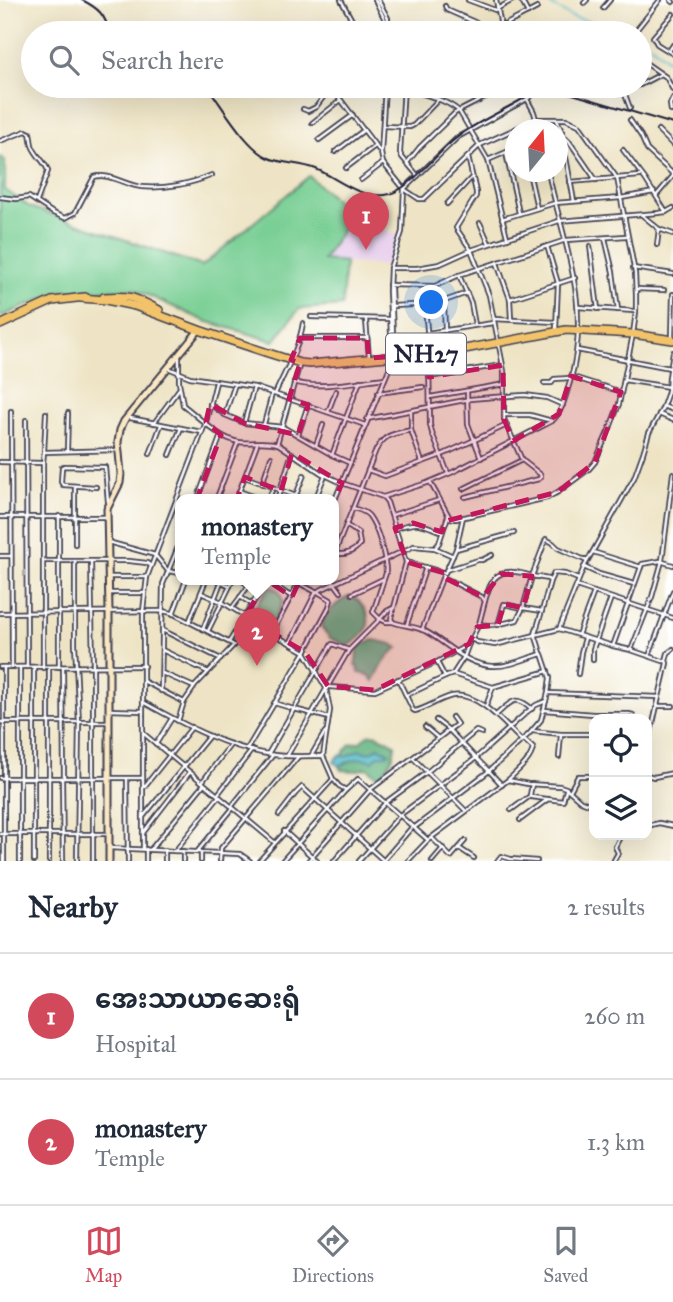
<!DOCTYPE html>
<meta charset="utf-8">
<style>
body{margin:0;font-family:"IM FELL Great Primer","Noto Sans Myanmar",serif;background:#f2f2f3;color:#1f2937}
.controls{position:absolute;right:21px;bottom:21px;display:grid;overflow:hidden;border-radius:14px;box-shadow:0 7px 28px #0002}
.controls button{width:63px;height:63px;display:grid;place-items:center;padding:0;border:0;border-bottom:2px solid #e0e1e3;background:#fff;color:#1f2937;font:35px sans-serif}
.compass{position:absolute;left:505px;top:119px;width:63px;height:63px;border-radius:50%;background:#fff;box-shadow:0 7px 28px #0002;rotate:18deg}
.you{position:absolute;left:432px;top:303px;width:24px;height:24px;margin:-18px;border:5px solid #fff;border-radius:50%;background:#1a73e8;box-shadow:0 0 0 10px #1a73e833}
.badge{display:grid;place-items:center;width:46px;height:46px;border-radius:50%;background:#d1495b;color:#fff;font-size:23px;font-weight:700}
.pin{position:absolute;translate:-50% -58px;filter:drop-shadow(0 2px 4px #0008)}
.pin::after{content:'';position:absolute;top:37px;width:24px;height:21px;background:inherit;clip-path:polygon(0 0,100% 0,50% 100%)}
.popup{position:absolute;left:175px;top:494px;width:164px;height:91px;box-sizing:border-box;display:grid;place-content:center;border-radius:14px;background:#fff;filter:drop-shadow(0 2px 5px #0005);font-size:23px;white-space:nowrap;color:#747a83}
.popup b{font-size:26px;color:#1f2937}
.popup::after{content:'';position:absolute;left:50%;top:100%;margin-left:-14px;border:14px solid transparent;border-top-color:#fff}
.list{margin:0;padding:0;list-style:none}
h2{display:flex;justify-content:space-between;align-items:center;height:91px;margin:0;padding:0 28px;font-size:30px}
h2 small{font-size:23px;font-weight:400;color:#747a83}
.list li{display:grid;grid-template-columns:46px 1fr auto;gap:21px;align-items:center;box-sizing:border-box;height:126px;padding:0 28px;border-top:2px solid #e0e1e3}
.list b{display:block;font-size:26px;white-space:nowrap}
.list p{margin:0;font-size:23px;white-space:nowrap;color:#747a83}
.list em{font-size:23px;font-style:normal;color:#747a83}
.icon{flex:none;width:38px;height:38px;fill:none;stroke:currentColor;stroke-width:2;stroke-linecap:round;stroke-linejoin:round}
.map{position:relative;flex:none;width:673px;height:861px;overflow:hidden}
.search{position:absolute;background:#fff;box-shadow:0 7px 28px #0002;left:21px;right:21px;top:21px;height:77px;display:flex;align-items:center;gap:18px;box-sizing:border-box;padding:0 24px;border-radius:38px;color:#747a83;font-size:26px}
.sheet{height:343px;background:#fff}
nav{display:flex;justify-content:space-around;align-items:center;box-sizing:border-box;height:98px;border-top:2px solid #e0e1e3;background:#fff;font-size:19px;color:#747a83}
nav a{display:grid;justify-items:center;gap:4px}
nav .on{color:#d1495b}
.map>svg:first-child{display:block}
.built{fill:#e9d2ee}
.green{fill:#79cf94;stroke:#4e7868;stroke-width:2}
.forest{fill:#62b27e;stroke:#426a5c;stroke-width:2}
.water{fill:#4cb9c5;stroke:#376e80;stroke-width:2}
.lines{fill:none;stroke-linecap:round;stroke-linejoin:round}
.stream{stroke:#4cb9c5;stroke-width:2}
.minor-casing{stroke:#413f50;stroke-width:6}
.secondary-casing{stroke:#413f50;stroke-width:9}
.trunk-casing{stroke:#413f50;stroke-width:10}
.minor{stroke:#fff;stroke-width:2.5}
.secondary{stroke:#fae7c3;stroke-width:5}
.trunk{stroke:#f2c36a;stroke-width:7}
.rail{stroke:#22223b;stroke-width:2}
.marked{fill:#c2185b;fill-opacity:0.2;stroke:#c2185b;stroke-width:5;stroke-dasharray:14 9;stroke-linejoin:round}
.labels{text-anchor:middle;stroke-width:5;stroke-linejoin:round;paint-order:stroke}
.shield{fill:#fff;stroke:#646476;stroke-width:2}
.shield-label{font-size:24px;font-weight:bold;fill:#22223b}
</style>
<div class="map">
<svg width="673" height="861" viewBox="0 0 673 861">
<rect width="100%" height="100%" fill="#fff"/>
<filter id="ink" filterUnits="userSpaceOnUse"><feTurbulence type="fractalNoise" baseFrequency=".0143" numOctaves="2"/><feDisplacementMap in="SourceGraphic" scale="14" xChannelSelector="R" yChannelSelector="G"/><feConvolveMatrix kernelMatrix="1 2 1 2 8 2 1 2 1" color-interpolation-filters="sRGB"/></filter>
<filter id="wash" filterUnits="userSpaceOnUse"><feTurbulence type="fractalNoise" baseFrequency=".00686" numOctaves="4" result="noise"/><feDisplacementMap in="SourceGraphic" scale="28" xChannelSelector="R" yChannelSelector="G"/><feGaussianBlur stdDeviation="1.57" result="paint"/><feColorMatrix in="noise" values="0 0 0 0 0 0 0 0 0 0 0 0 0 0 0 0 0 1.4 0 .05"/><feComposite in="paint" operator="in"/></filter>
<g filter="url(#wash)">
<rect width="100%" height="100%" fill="#eee4c5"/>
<path class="built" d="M352 215 398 236 386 266 322 260Z"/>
<g class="green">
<path d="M0 157 5 160V190L30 207 202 266 309 176 352 215 323 260 345 262 342 306 299 309 274 341 205 321 134 289 61 291 0 317Z"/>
<path d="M269 586 279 591 283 601 273 623 267 627 250 616Z"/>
</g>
<g class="forest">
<path d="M350 596C358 599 359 601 364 608 375 625 364 637 348 646L330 638 321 627C325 613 337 602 350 596Z"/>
<path d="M374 640 392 644 398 648C386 656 381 668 374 681L369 675 359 673 358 667 355 666 358 648 365 643Z"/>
<path d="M375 734 395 744C394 760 389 765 379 777L367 768 355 771 341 770 339 766C354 759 369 754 386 755L388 752 378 747C372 753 368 754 360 750L345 757 343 754 350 744 360 742 368 735Z"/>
</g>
<path class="water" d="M378 747 389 753 386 755H378L373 761C360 756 351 760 339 766L334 762 337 757 341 755 345 757 360 750C368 754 372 753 378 747Z"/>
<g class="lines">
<g class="stream">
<path d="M542 0 572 17 592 22 604 33"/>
<path d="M640 48 646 44 651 45 673 65"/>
</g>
</g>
</g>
<g filter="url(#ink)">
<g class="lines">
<defs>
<g id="minor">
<path d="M341 0 359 33"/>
<path d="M375 0 387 24"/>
<path d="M378 0 388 18V33"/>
<path d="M468 0 495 10 513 0"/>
<path d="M496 0 500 21 499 28"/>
<path d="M521 0 528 13"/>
<path d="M671 0 673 2"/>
<path d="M584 3 587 0"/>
<path d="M445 6 447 10 488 28 493 31"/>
<path d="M603 8 610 0"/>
<path d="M673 14 653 37 657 44 673 54"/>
<path d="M388 27 427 33"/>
<path d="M489 33 537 8"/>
<path d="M634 33 660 0"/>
<path d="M669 51 673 45"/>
<path d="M640 59 666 77 673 90"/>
<path d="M640 85 661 74"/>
<path d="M328 86 341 100 381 153"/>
<path d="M385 86 381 153 383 163 404 189 402 232 390 268 389 291 392 355"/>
<path d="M404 86 400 153 402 157 418 176"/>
<path d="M461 86 468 89 479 101"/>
<path d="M520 86 534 112 539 130"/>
<path d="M604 86 607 90 615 92 636 86"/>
<path d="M404 88C422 94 445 99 459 111L488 160 507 237"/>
<path d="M623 89 630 108"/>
<path d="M303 109 308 111 316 107 330 88"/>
<path d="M671 111 670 104 673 98"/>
<path d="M557 120 564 136 569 141 596 180"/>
<path d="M630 120 641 136 647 150 673 174"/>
<path d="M312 123 341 100"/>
<path d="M383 126 410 127 414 125 438 100"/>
<path d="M658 130 673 145"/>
<path d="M564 136 563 141 574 201"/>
<path d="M319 140 353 115"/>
<path d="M0 141 26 131 30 133C31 137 31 141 32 145 35 155 45 161 48 171L37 201"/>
<path d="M623 150 645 179 666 212"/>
<path d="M335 152 364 130"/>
<path d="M506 153 519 213"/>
<path d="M488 160 516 148"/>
<path d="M407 163 419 148 455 113 508 86"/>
<path d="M346 168 375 146"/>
<path d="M529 172 537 208"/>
<path d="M361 180 383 163"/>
<path d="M570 182 640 176"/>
<path d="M656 196 673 176"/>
<path d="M0 197 16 199 29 197 53 213 65 218 75 213 94 177C108 172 127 186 142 187 164 189 191 184 212 175"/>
<path d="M447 204 472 177"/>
<path d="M642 215 659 229 673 234"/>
<path d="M502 219 555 203 621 198 654 192"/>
<path d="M480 223 489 243"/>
<path d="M605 238 613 272 618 310"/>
<path d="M657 245 659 229"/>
<path d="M547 246 558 283 556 329"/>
<path d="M590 246 598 309"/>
<path d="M497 263 510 299 511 319"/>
<path d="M390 268H417L440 264 471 250 559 221 658 213 666 212 673 208"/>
<path d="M633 268 673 274"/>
<path d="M459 275 471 303 475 325"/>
<path d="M389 285 435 286 459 275 566 240 626 236"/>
<path d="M636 289 664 290"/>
<path d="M510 299 575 278"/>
<path d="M444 303 445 331"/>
<path d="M425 305 429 354 430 425 432 433 448 473"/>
<path d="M392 306 436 304 467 293"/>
<path d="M578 307 634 311"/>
<path d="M311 317 390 319"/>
<path d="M494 319 556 322"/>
<path d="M366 320 369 358"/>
<path d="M427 333 493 323"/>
<path d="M672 337 673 294"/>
<path d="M300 338H367"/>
<path d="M577 350 670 368"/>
<path d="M179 357V382L183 405C200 418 218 438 239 442 252 444 265 440 278 444L321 473 342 483 383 497 387 502 406 562 391 619 393 622C403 626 414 626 425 631 447 643 467 666 493 666 509 667 526 658 542 654L550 678 548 693 541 720 529 734 489 771 476 758 400 815 359 861"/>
<path d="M168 368 190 377 254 387 365 425"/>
<path d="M571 376C588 383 605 386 621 392"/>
<path d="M429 377 502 365"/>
<path d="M624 380 669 387"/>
<path d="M294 382C320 390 358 381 385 378"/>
<path d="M544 383H552L554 379 570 378"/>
<path d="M467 391 468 424 481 458"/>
<path d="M378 393 423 387"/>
<path d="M275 394C285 371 299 349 303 323"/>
<path d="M430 397 505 384"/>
<path d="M210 404 225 415 244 423 283 427 332 455 350 463"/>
<path d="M663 406 673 410"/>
<path d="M11 411 12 667"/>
<path d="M328 412 336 391"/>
<path d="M411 412V430L422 462"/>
<path d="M225 414 235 384"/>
<path d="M659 414 673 420"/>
<path d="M504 415H530L552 421"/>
<path d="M130 418 202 432"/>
<path d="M367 419 470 399 494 397 525 395 547 398 563 405"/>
<path d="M26 420 27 667"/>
<path d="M154 423 179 389"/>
<path d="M244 423 254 387"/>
<path d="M264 424 272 394"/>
<path d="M298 435 308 405"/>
<path d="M277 444 300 363"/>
<path d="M316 445 323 425"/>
<path d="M67 451 68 413"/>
<path d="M44 452 46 413"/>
<path d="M150 454 161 425"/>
<path d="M170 455 181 428"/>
<path d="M332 455 360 381"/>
<path d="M0 462 43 463 44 452 119 450"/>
<path d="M43 463V668"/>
<path d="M368 470 385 476 444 454 507 425"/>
<path d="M245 477 307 500"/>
<path d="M430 482 450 518 456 519 547 498 558 492 589 469 595 462 610 428 619 404 633 334 636 312V295L635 273 617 178 579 125 566 119H537L480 145 424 199H419L404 189 458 137 527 99 539 90 549 86"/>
<path d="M262 484 271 457"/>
<path d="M96 487 63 485 61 482 62 467 64 466 105 467 108 502"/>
<path d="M463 489 522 460 504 419V371L489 295 471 250 456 228 476 196V192L468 157"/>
<path d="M239 491 263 500"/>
<path d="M383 497 427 483 453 472 552 421C563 411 565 397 570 382 592 306 564 245 548 172"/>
<path d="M465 497 539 479 541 477 540 474 522 460"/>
<path d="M197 500 221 435"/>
<path d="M216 500 238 442"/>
<path d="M236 500 257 444"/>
<path d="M268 500 273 488"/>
<path d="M277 500 292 453"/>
<path d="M294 500 304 475"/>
<path d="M315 500 325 475"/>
<path d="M334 502 394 357 391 288"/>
<path d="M392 515 439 500"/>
<path d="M59 516V667"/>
<path d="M0 517H107"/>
<path d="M396 528C420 521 419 523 442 532"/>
<path d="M108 542 155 555 168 571 180 573"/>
<path d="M75 544V486"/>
<path d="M435 548 453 556"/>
<path d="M456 549 514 533"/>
<path d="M593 552 641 567"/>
<path d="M335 553C344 556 354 552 360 544L358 533 346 525"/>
<path d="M334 555 376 450C386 433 393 434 411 430"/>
<path d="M0 556H11"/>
<path d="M43 561H129L147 563 151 566"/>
<path d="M75 561V644L79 723 77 861"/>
<path d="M91 561 93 667V861"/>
<path d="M407 562 445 573 456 549 463 517"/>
<path d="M584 567 599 574 634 584"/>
<path d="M446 570 478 560H482L492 555"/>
<path d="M108 577H147"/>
<path d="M443 577 482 597 485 601 479 624 471 640"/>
<path d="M218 580 230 586"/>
<path d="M241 580 249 585"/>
<path d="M266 580 289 595 292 596"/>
<path d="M293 580 316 592 414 546 435 548 439 543 448 516"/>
<path d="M300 580 272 633 305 652 326 688 330 710 323 756 333 779 339 786 346 790 358 779 428 840"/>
<path d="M332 580 341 592"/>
<path d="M550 581 554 573 565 574 578 579"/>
<path d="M576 586 673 618"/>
<path d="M110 593H145"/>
<path d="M201 593 222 602 272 633"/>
<path d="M352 594 383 579"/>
<path d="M240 597 252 604"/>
<path d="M485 601C487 594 489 585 494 579 504 568 520 572 532 576L546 539 553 543 558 548 587 561"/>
<path d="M232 608 253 580"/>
<path d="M0 613 162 611 172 613 234 645 195 686 184 702 178 721"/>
<path d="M173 614 186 580"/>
<path d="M189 622 206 580"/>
<path d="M393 622H386L380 619 387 611 393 608"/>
<path d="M407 624 426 567"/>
<path d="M479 624C492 627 504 623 517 620L523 608 542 611 535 634 541 653"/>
<path d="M498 625 504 604 523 608 532 576 548 579 550 581 542 611"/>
<path d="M203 629 221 582"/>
<path d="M559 629 584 567 634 478 643 453 649 433 662 409 668 392 669 377 673 352"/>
<path d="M162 630 221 659"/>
<path d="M422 630 443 576"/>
<path d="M208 631 233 580"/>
<path d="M578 635 594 592"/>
<path d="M471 639 477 642 495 645 559 629 613 646 631 650 652 597 662 561 673 473"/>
<path d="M229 642 267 580"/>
<path d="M290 643 316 592"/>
<path d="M613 646 642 564 660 561 673 565"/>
<path d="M162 650 208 672"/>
<path d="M631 650 663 661H666L668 653 673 649"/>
<path d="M649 656 673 591"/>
<path d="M593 660V649L611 598"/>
<path d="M437 662 445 677 453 674 493 687 548 671"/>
<path d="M0 667 144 666"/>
<path d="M4 667V861"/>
<path d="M34 667V861"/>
<path d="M63 667 64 778"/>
<path d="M162 673 194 687"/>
<path d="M453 674 464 657 468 646"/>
<path d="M578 674 581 652 585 638"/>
<path d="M398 679 413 710 415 711C428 708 439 699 452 696 478 691 504 724 521 740"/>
<path d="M143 681 184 702"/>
<path d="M329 687 375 690 437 662 469 644"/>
<path d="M161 691 163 584 180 542"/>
<path d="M548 693 659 697 667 663 666 661"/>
<path d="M407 695 445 677"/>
<path d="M143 702C183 724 228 749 274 755 290 757 307 756 323 756"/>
<path d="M486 706 493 687"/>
<path d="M658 706H673"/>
<path d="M109 710 143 711"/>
<path d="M544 710 593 714H629L633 715V719"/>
<path d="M496 715C510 703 515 693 532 709"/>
<path d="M329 718 294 709 332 644 349 650"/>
<path d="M436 720 449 730 476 758 527 712 536 705 546 701"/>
<path d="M0 722H109"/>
<path d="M425 727 438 738"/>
<path d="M532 731 561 734 559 757"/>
<path d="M143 733 274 842"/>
<path d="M561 734H594"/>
<path d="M647 734 651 732 659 697"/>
<path d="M156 744 172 718"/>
<path d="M247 749 305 652 329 607 331 600 316 591"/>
<path d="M268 754 294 709 274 703"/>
<path d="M287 756 349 650 380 619 373 612 386 573C386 558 378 528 369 516 365 511 359 510 353 508"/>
<path d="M311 756 325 732"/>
<path d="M413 758 465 810"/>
<path d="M647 775 654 777 673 773"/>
<path d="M0 778H143"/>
<path d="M62 778 63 861"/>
<path d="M127 780 128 861"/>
<path d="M508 780C517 771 531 761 533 748L523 739"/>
<path d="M202 782 231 744"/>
<path d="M532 784 530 795 531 797 563 801 566 790"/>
<path d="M144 787 192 727"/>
<path d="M570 791 578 776H594"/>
<path d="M218 794 252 750"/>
<path d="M232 806 273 755"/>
<path d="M511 810 530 796"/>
<path d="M279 815 296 793 302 787 384 861"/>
<path d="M143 817 209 736"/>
<path d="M520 820 548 799"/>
<path d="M647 826 659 823 673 826"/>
<path d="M415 827 489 771 502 785"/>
<path d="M284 831 317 861"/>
<path d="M143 833 190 772"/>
<path d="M0 834H109"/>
<path d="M432 838 451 857 465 841"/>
<path d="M109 848 240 854 250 861"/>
<path d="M459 848 474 858"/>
<path d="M143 849V611L147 577 206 422 216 382"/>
<path d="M151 849 204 784"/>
<path d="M175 851 219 796"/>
<path d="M197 852 233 808"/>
<path d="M201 852V861"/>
<path d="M614 860 618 853 615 847 621 835"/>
<path d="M20 861V667"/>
<path d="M49 861V667"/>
<path d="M146 861V849"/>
<path d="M165 861V850"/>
<path d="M183 861V851"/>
<path d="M220 861 221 848 298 757"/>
<path d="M259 861 333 779"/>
<path d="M282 861 346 790"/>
<path d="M308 861 371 789 457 724 452 717"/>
<path d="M334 861 386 802 427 772 476 731 482 733"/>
<path d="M383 861 413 826"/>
<path d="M408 861 428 840 508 780 528 784 560 786 566 788 581 801 594 806"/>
<path d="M432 861 443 848"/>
<path d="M497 861 501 856 511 859 537 861"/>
</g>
<path id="secondary" d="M109 861V612L107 509 120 483 121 474 118 442 120 430 124 421 199 330"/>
<g id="trunk">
<path d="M104 297C131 295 134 297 159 310"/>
<path d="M81 298 106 300 135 306 199 330 268 353 300 363 310 364 454 351 566 330 633 334 673 340"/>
<path d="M0 325 52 301 85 297"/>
</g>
</defs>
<use href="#minor" class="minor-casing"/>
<use href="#secondary" class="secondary-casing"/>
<use href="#trunk" class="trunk-casing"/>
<use href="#minor" class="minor"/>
<use href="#secondary" class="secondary"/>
<use href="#trunk" class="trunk"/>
<g class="rail">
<path d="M82 0C98 8 106 15 109 33"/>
<path d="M207 86C223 107 246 148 269 158 284 164 301 163 316 169 339 179 358 198 385 195 405 193 432 160 447 146 466 128 488 118 510 106 520 101 529 94 539 91 548 89 557 90 566 92L673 124"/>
</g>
</g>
</g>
<path class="marked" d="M300 338H367L369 358 429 354V377L503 365 504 419 513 441 559 414 571 376 621 392 595 462 558 492 446 521 442 532 413 523 395 528 407 562 445 573 443 577 483 597 501 574 532 576 523 608 504 604 498 625 477 627 469 644 375 690 328 686 305 652 245 617 267 580 292 597 342 483 292 453 281 491 245 477 208 576 188 573 215 503 195 504 221 435 206 422 210 404 244 423 298 435 308 405 289 399 300 363 291 360Z"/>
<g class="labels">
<rect class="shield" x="386" y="333.5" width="80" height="41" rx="5"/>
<g class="shield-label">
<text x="426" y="362">NH27</text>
</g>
</g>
</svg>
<div class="controls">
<button><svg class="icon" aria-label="locate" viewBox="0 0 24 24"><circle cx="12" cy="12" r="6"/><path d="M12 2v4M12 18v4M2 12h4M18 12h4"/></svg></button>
<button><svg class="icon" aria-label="layers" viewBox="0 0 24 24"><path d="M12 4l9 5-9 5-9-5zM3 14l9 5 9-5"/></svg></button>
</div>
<svg class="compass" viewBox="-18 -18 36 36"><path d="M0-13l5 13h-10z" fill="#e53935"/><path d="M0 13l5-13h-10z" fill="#747a83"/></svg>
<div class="you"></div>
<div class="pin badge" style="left:366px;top:250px">1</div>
<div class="pin badge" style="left:257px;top:666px">2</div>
<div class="popup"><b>monastery</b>Temple</div>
<div class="search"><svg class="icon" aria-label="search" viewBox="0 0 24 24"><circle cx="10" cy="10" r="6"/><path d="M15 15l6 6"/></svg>Search here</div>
</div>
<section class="sheet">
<h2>Nearby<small>2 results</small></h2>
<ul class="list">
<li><span class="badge">1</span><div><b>အေးသာယာဆေးရုံ</b><p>Hospital</p></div><em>260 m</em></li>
<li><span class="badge">2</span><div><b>monastery</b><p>Temple</p></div><em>1.3 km</em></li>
</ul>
</section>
<nav>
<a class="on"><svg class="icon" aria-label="map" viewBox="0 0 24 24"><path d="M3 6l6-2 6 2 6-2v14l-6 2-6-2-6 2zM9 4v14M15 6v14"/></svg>Map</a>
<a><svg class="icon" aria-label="directions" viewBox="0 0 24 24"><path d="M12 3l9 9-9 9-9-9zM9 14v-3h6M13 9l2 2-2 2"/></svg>Directions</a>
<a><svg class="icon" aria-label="saved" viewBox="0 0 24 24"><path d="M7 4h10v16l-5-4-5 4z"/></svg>Saved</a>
</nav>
